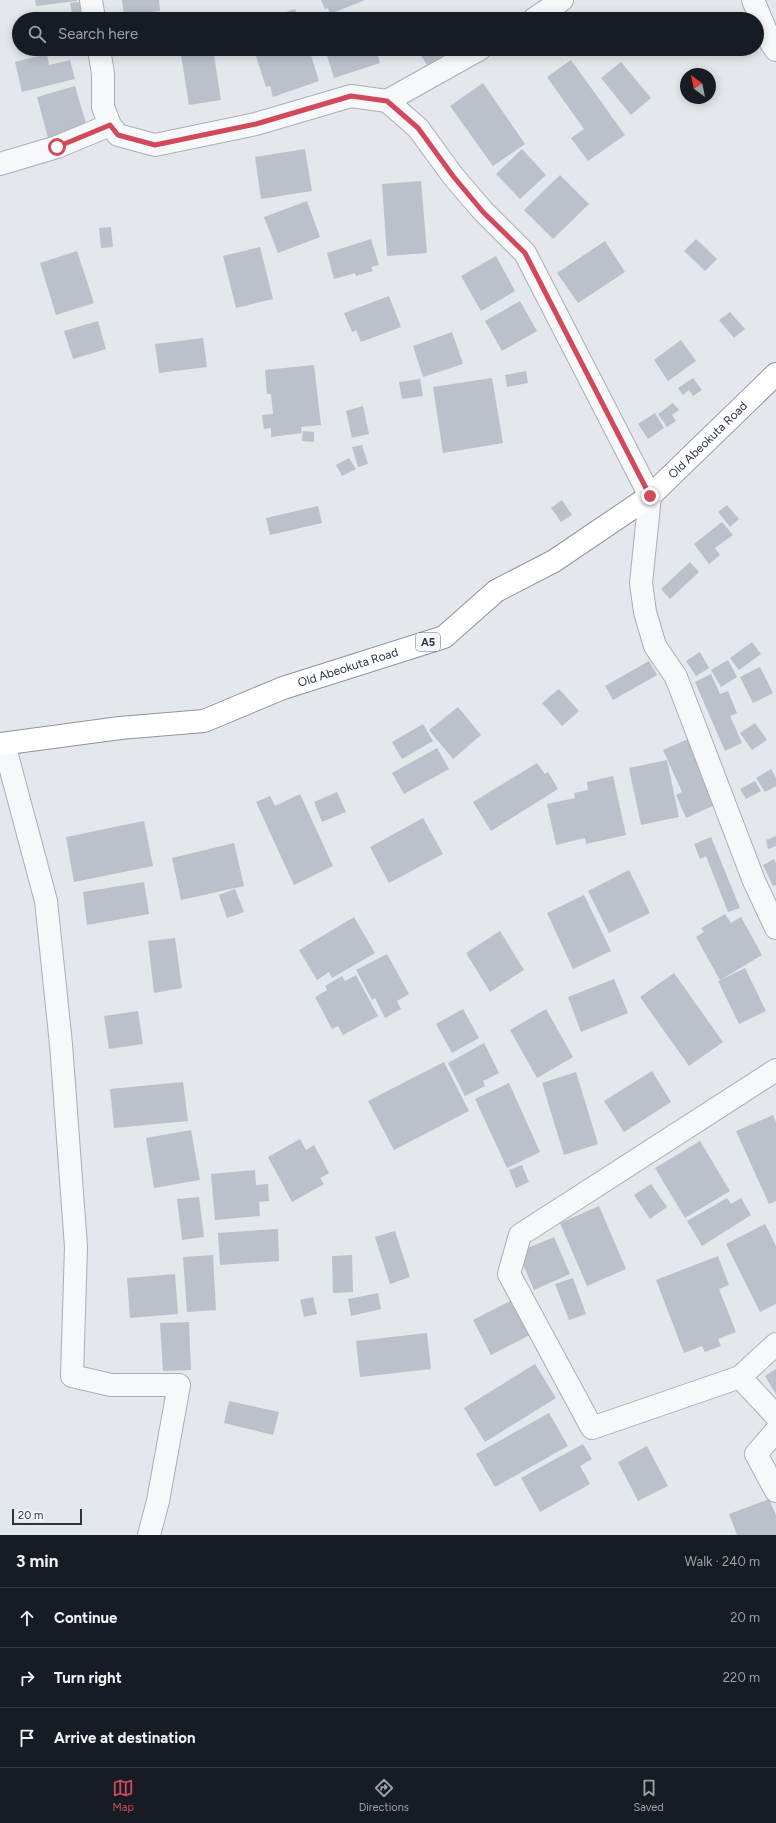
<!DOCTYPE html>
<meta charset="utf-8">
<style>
body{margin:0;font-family:Figtree,sans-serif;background:#242831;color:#f1f3f6}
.compass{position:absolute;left:680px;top:68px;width:36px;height:36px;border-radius:50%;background:#171b24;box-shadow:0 2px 10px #0003;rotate:327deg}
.scale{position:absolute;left:12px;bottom:10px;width:70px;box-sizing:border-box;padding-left:4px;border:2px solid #2b3445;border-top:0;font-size:11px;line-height:14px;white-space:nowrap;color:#2b3445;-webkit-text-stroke:3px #f4f6f9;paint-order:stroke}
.stop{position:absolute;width:12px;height:12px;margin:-9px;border:3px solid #d1495b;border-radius:50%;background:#fff}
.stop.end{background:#d1495b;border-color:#fff;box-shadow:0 1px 4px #0008}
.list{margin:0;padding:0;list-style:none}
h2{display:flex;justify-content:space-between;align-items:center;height:52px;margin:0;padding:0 16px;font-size:17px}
h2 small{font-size:13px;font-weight:400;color:#9ea1a6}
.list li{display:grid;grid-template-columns:26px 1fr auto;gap:12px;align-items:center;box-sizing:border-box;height:60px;padding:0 16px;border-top:1px solid #363941}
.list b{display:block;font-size:15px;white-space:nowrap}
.list em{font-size:13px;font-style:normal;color:#9ea1a6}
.icon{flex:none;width:22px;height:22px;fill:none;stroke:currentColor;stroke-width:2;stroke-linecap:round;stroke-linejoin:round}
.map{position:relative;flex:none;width:776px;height:1535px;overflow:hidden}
.search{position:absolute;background:#171b24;box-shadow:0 2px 10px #0003;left:12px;right:12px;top:12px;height:44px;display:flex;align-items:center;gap:10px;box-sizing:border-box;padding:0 14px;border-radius:22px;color:#9ea1a6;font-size:15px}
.sheet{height:232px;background:#171b24}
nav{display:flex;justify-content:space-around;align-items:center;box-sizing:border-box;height:56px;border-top:1px solid #363941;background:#171b24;font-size:11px;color:#9ea1a6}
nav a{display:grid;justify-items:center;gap:2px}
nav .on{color:#d1495b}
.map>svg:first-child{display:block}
.building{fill:#bbc0ca}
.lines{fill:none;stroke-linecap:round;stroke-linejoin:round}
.street-casing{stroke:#a9aeb7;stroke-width:24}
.highway-casing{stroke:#8b94a3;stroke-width:24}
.street{stroke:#f7f8fa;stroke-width:22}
.highway{stroke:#fff;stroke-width:22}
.route{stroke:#d1495b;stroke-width:5}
.labels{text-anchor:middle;stroke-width:3.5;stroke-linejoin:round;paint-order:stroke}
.shield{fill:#f4f6f9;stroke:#676e7b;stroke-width:1}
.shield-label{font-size:11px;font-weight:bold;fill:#2b3445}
.street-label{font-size:12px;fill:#2b3445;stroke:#f4f6f9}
</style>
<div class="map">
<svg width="776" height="1535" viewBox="0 0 776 1535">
<rect width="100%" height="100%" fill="#e4e7ec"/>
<g class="building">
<path d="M35 0H77V1L36 6Z"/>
<path d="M122 0H159L160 11 124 15Z"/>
<path d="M321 0H365L330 14 328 8 325 9Z"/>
<path d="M85 1 87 19H73L70 3Z"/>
<path d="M295 9 299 19H265Z"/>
<path d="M180 49H213L221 100 189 105Z"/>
<path d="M309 49 319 81 273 97 270 86 266 87 254 50Z"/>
<path d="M325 49H376L380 63 334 78Z"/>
<path d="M417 49H441L444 55 427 65Z"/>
<path d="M47 54 49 65 70 60 75 79 22 92 15 62Z"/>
<path d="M571 60 625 135 588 161 571 138 584 129 547 77Z"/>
<path d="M621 62 651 98 631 115 601 78Z"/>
<path d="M483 83 525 144 493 166 450 106Z"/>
<path d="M75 86 87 127 48 138 37 97Z"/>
<path d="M305 149 312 191 261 199 255 157Z"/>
<path d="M522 149 546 175 520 199 496 174Z"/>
<path d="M560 175 589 204 553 239 524 210Z"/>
<path d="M421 181 427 253 387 256 382 184Z"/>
<path d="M307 201 320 237 278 253 264 217Z"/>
<path d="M111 227 113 247 101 248 99 228Z"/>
<path d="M371 239 379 265 371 267 373 271 356 276 355 273 334 279 327 253Z"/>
<path d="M696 239 717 259 705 271 684 251Z"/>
<path d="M605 241 625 272 578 303 557 273Z"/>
<path d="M260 247 273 299 236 308 223 256Z"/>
<path d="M77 251 94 303 56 315 40 263Z"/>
<path d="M496 256 515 291 481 311 461 276Z"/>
<path d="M389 296 401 327 361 342 356 330 352 332 344 313Z"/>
<path d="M520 301 537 331 502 351 485 321Z"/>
<path d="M730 312 745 329 734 338 719 320Z"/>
<path d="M98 321 106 349 73 359 64 331Z"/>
<path d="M452 332 463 364 423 377 413 346Z"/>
<path d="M203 338 207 367 159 373 155 344Z"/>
<path d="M681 340 696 361 668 381 654 360Z"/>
<path d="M314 365 321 425 301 427 302 433 271 437V428L264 429 262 415 273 414 271 394H267L265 370Z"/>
<path d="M526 371 528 383 507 387 505 375Z"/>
<path d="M492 378 503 443 443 453 433 387Z"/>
<path d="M693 378 702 390 693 396 689 390 683 395 678 388Z"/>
<path d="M420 379 423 396 402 399 399 382Z"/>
<path d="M673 403 679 410 672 415 676 421 667 427 658 414Z"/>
<path d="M363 406 369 434 352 438 346 411Z"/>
<path d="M655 413 664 428 648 439 638 424Z"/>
<path d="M303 431 314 432V442L302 441Z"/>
<path d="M362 445 368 464 358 467 352 447Z"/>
<path d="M349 458 356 469 342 476 336 465Z"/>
<path d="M562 500 572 515 561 522 551 508Z"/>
<path d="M727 505 739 519 730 527 718 512Z"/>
<path d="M318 506 322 523 270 535 266 518Z"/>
<path d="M722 522 733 535 715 548 720 555 709 564 694 544Z"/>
<path d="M690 562 699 572 670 599 661 589Z"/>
<path d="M752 642 761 654 739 670 730 658Z"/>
<path d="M700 652 709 668 696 676 686 661Z"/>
<path d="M728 660 737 677 721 687 711 670Z"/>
<path d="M649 661 657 675 613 700 605 686Z"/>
<path d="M760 667 773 693 753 703 740 677Z"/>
<path d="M711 674 720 694 728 691 737 713 730 716 742 743 725 751 695 682Z"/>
<path d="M559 689 579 711 562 726 542 703Z"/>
<path d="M458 707 481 735 453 759 429 730Z"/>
<path d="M755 723 767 740 752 750 740 733Z"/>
<path d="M423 724 433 741 402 759 392 742Z"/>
<path d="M688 739 717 804 686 818 676 795 682 792 663 750Z"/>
<path d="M437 748 449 769 404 794 392 773Z"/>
<path d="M667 760 679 817 641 825 629 768Z"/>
<path d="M537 763 545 774 548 772 558 789 491 831 473 802Z"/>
<path d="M771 769 776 778V786L765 792 756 778Z"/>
<path d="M613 776 626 835 586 844 585 838 556 845 547 804 575 798 574 793 588 790 587 782Z"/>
<path d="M755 781 761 791 746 799 740 789Z"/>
<path d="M337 792 346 812 322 822 314 802Z"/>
<path d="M300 794 333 866 294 885 256 802 270 796 275 806Z"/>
<path d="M423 818 443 854 389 883 370 847Z"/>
<path d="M144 821 153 866 74 882 66 837Z"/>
<path d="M776 836V846L768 849 766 840Z"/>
<path d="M711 837 740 908 728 912 706 856 700 859 694 844Z"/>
<path d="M234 843 244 886 181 900 172 858Z"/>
<path d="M774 859 776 863V885L773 886 763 865Z"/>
<path d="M629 870 650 913 609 933 588 891Z"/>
<path d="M144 882 149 914 87 925 83 892Z"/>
<path d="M235 889 244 912 227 918 219 895Z"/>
<path d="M584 895 611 951 573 969 547 913Z"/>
<path d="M725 914 731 923 741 917 762 955 720 980 696 937 704 932 701 928Z"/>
<path d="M354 917 375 953 332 978 329 972 317 980 299 950Z"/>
<path d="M500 931 524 970 490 992 466 953Z"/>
<path d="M175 938 182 988 154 993 148 941Z"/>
<path d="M387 954 409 994 397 1001 401 1009 385 1018 375 998 372 1000 356 970Z"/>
<path d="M745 968 766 1011 739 1024 718 981Z"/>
<path d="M674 973 723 1042 689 1066 640 997Z"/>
<path d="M356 975 378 1016 343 1035 338 1026 332 1029 315 997 327 990 325 986 342 976 345 981Z"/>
<path d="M614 979 628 1013 581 1032 568 997Z"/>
<path d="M463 1009 479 1038 452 1053 436 1024Z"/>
<path d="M546 1009 573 1057 537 1078 510 1030Z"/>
<path d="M138 1011 143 1044 109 1049 104 1016Z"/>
<path d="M484 1043 499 1073 483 1081 485 1086 465 1096 448 1063Z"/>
<path d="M444 1062 469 1111 394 1150 368 1101Z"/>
<path d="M652 1071 671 1102 624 1132 604 1101Z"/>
<path d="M576 1072 598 1144 564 1155 542 1083Z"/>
<path d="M183 1082 188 1121 114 1128 110 1089Z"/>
<path d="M509 1083 540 1152 507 1168 475 1099Z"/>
<path d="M773 1115 776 1122V1201L769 1204 736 1131Z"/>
<path d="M191 1130 200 1180 154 1188 146 1138Z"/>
<path d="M300 1139 306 1150 314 1145 329 1173 320 1178 324 1184 292 1202 268 1157Z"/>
<path d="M700 1141 730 1191 685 1218 655 1168Z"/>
<path d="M522 1165 529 1182 516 1188 509 1170Z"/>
<path d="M255 1170 256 1185 268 1184 269 1201 259 1202 260 1216 215 1220 211 1174Z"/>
<path d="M651 1184 667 1207 650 1219 634 1195Z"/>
<path d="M199 1197 204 1237 182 1240 177 1199Z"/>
<path d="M727 1198 731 1204 741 1198 751 1215 702 1246 687 1221Z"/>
<path d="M599 1206 626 1269 587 1286 560 1223Z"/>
<path d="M765 1224 776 1246V1304L760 1312 726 1244Z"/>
<path d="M278 1229 279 1261 220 1265 218 1233Z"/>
<path d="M395 1231 410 1277 390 1284 375 1237Z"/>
<path d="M554 1237 570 1274 534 1290 518 1252Z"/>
<path d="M213 1255 216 1310 187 1312 183 1257Z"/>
<path d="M352 1255 353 1292 333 1293 332 1256Z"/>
<path d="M718 1256 729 1285 719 1289 736 1332 718 1339 721 1346 705 1352 702 1346 684 1353 656 1280Z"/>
<path d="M175 1274 178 1314 130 1318 127 1278Z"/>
<path d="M573 1278 586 1314 569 1320 555 1284Z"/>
<path d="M378 1293 381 1309 351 1316 348 1299Z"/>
<path d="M313 1297 317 1314 304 1317 300 1300Z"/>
<path d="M514 1299 532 1334 491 1355 473 1320Z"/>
<path d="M189 1322 191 1370 163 1371 160 1323Z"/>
<path d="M427 1333 431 1369 360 1377 356 1341Z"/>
<path d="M535 1364 556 1398 485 1442 464 1408Z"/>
<path d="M776 1369V1394L765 1376Z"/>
<path d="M229 1401 279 1412 273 1435 224 1423Z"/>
<path d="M549 1413 568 1446 495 1487 476 1454Z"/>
<path d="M583 1444 592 1459 580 1466 590 1484 540 1512 521 1478Z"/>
<path d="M647 1446 668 1486 638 1501 618 1462Z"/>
<path d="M769 1499 776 1515V1535H737L729 1514Z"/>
</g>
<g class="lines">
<defs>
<g id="street">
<path d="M91 0 94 19"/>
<path d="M753 0 771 43 776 50"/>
<path d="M534 19 562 0"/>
<path d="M99 49 103 74V107L110 125 118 135 155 145 256 124 351 96 387 101 418 128 453 176 483 211 525 253 650 496 641 583 645 612 655 646 676 677 754 881 776 928"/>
<path d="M387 101 480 49"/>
<path d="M0 164 57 147 110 125"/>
<path d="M4 744 46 901 61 1044 76 1247 72 1376 111 1385H179L158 1501 149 1535"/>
<path d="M776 1070 520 1235 509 1274 592 1428 740 1377 776 1416"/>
<path d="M740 1377 776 1344"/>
<path d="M776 1431 756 1454 776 1491"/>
</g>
<g id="highway">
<path id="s1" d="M0 744 120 728 204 721 283 688 444 637 496 591 554 561 650 496 776 374"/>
</g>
</defs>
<use href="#street" class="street-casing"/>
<use href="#highway" class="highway-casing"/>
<use href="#street" class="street"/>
<use href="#highway" class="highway"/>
</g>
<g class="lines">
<path class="route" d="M57 147 110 125 118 135 155 145 256 124 351 96 387 101 418 128 453 176 483 212 525 253 650 496"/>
</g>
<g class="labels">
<rect class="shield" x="416" y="633" width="24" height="18" rx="3"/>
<g class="shield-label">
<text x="428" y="646">A5</text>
</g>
<g class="street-label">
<text dy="4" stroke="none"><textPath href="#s1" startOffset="791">Old Abeokuta Road</textPath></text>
<text dy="4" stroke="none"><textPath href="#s1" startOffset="359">Old Abeokuta Road</textPath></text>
</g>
</g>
</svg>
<svg class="compass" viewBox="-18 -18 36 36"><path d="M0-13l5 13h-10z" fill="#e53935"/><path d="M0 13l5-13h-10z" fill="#9ea1a6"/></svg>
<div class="scale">20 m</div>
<div class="stop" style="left:57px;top:147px"></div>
<div class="stop end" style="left:650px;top:496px"></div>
<div class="search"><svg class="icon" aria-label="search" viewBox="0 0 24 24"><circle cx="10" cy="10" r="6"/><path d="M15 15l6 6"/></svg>Search here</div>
</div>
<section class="sheet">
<h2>3 min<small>Walk · 240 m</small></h2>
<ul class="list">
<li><svg class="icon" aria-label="ahead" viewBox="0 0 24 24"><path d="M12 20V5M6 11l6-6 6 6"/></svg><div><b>Continue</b></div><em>20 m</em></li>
<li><svg class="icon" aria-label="right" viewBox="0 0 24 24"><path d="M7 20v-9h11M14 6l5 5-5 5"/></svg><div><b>Turn right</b></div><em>220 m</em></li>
<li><svg class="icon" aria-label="arrive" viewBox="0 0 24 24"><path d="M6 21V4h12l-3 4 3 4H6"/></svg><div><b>Arrive at destination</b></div></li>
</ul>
</section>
<nav>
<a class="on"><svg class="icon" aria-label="map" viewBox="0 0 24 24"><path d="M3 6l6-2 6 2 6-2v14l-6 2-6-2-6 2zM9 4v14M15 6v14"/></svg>Map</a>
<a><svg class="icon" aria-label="directions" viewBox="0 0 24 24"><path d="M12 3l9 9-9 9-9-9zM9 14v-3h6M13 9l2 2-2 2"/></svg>Directions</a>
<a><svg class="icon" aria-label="saved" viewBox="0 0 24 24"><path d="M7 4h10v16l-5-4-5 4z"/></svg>Saved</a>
</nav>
